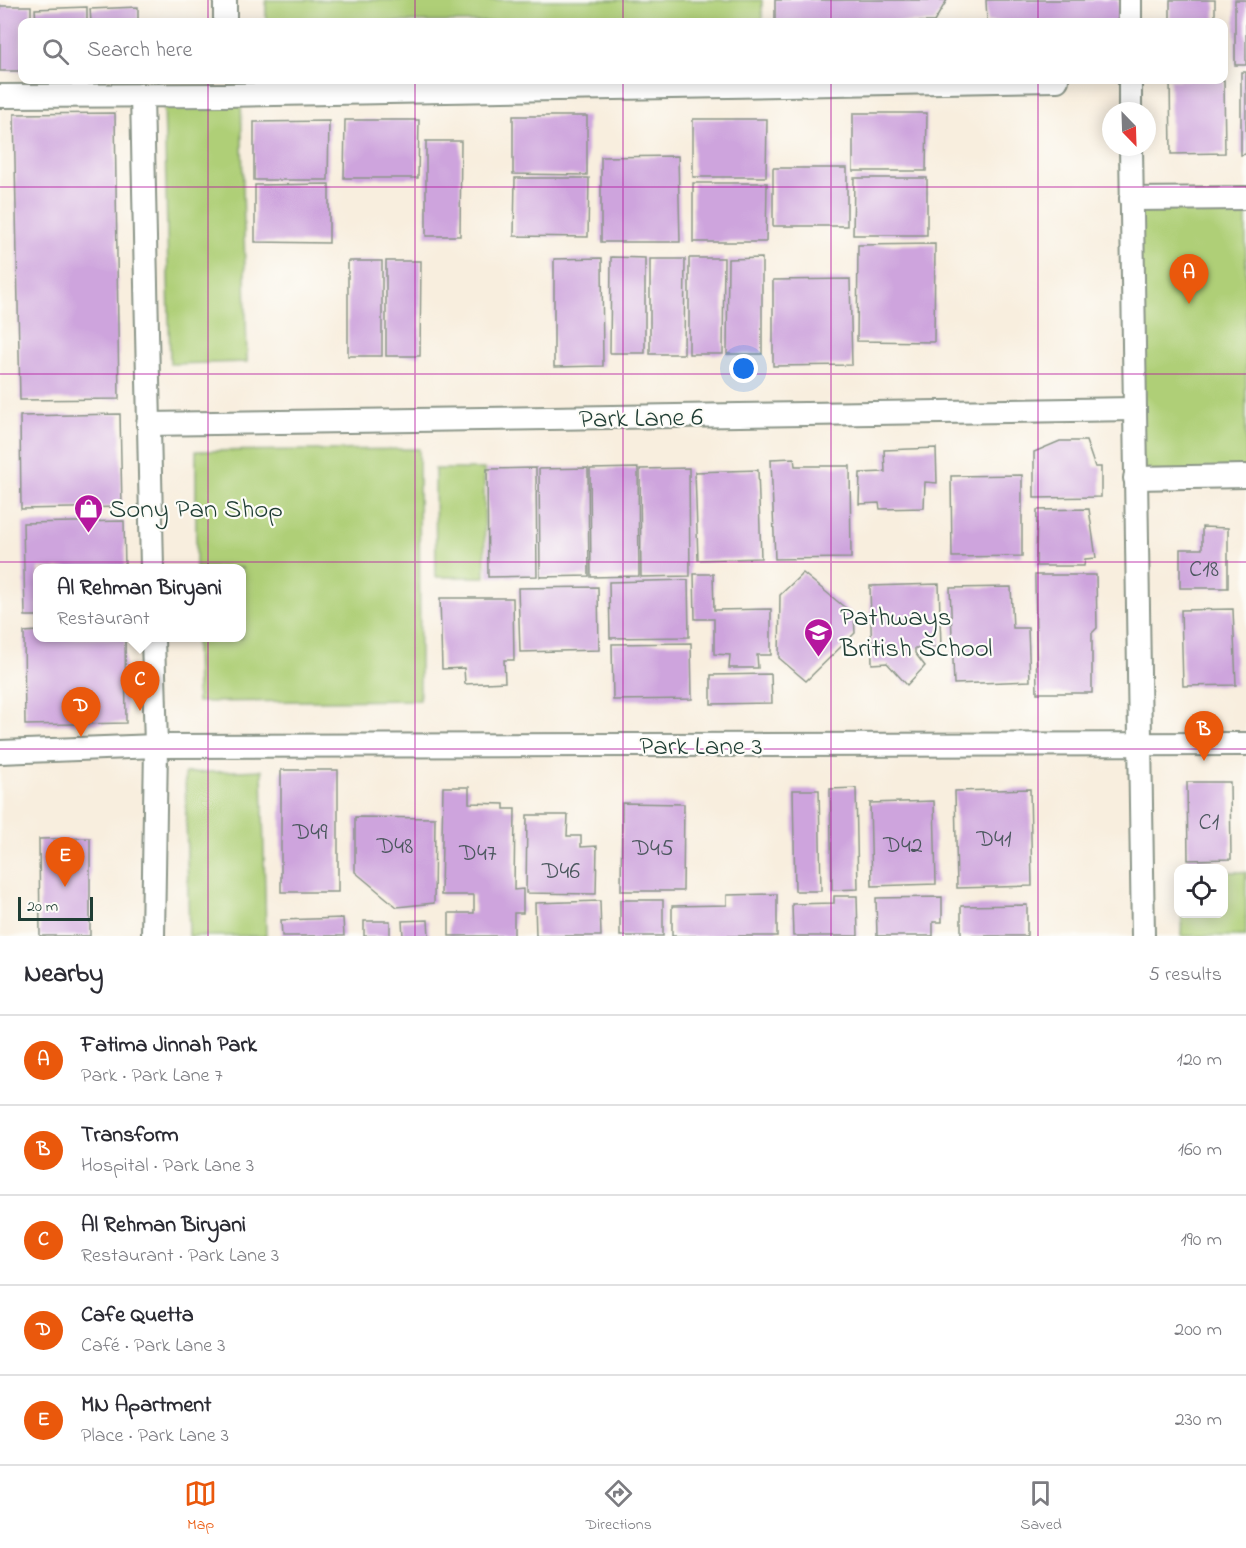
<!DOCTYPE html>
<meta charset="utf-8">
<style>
body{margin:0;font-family:"Indie Flower",sans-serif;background:#f2f2f3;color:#2b2b33}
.controls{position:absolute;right:18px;bottom:18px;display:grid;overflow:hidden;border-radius:12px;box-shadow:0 3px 15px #0003}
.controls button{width:54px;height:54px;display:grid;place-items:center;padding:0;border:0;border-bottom:2px solid #e1e1e2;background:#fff;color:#2b2b33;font:30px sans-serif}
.compass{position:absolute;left:1102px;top:102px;width:54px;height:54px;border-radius:50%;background:#fff;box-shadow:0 3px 15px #0003;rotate:157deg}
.scale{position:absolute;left:18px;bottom:15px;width:75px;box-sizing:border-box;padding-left:6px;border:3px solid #1f3d34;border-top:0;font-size:16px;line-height:21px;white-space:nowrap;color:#1f3d34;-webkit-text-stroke:4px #fdfcf7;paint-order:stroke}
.you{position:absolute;left:744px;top:369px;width:21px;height:21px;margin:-15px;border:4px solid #fff;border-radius:50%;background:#1a73e8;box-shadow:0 0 0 9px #1a73e833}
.badge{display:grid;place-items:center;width:39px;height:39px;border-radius:50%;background:#ea580c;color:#fff;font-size:20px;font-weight:700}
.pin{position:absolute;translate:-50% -50px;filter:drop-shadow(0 2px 3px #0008)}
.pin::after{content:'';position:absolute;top:32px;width:21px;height:18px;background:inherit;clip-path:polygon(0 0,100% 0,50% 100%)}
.popup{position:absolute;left:33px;top:564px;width:213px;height:78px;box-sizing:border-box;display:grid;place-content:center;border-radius:12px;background:#fff;filter:drop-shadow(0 2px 4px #0005);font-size:20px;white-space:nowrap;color:#7c7c81}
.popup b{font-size:22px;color:#2b2b33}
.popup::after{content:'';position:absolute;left:50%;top:100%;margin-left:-12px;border:12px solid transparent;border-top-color:#fff}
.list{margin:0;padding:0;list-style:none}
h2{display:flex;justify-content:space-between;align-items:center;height:78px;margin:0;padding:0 24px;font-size:26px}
h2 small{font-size:20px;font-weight:400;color:#7c7c81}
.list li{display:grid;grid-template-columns:39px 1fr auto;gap:18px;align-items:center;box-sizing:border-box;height:90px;padding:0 24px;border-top:2px solid #e1e1e2}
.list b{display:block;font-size:22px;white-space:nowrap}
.list p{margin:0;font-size:20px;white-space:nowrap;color:#7c7c81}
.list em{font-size:20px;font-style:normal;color:#7c7c81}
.icon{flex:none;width:33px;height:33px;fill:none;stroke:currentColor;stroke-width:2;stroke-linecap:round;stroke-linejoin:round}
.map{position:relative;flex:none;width:1246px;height:936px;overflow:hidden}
.search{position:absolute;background:#fff;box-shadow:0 3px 15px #0003;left:18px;right:18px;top:18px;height:66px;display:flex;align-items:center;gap:15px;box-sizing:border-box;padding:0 21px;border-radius:12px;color:#7c7c81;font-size:22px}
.sheet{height:528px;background:#fff}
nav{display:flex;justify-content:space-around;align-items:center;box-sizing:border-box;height:84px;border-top:2px solid #e1e1e2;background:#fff;font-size:16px;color:#7c7c81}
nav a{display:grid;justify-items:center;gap:3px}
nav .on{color:#ea580c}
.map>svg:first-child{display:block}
.green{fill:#afcf77;stroke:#678656;stroke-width:1.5}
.building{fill:#cea4dd}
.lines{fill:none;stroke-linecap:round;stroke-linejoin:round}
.street-casing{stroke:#8c9689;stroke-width:26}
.street{stroke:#fff;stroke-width:22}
.grid{fill:none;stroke:#b5179e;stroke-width:1.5;stroke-opacity:0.55}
.labels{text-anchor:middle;stroke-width:4.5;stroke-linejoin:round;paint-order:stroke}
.number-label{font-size:24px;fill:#4b575e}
.street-label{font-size:27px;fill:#1f3d34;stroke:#fdfcf7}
.poi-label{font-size:27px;fill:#1f3d34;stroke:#fdfcf7;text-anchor:start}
</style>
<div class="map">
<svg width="1246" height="936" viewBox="0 0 1246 936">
<rect width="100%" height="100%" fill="#fdfcf7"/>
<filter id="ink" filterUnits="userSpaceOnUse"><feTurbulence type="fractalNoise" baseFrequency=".0167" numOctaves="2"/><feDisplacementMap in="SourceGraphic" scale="12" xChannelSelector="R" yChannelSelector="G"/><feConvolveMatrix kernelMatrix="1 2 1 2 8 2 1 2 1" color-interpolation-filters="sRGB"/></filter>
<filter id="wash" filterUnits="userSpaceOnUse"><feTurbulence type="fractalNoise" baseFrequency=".008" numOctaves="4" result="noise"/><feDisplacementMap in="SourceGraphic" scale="24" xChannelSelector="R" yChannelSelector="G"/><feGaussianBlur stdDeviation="1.35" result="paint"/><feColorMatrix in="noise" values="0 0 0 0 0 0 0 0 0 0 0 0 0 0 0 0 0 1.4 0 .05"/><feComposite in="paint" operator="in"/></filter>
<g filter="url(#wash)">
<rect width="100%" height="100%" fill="#f8eede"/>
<g class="green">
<rect x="266" y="0" width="496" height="22"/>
<path d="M241 96 247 362 170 364 164 98Z"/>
<path d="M1246 198V476L1135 478 1131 199Z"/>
<path d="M419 449 420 700 197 702 196 638H242V568H196V451Z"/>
<path d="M435 469H484L485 577H436Z"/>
<path d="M262 770 266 936H189L185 773Z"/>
<path d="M1224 872H1246V936H1181L1182 914H1224Z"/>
</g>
<g id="blocks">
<g class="building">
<path d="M775 0H947L934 22H775Z"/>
<path d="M986 0H1118L1120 22H987Z"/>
<rect x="1170" y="0" width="45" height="22"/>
<rect x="1235" y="0" width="11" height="65"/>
<path d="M0 6H31V22H22V71H0Z"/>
<path d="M87 7V22H36L35 9Z"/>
<path d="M138 7V22H91L90 9Z"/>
<path d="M1241 72H1246V154L1241 155Z"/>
<path d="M1170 80H1224L1225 153 1171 154Z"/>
<path d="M115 113 119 399 20 400 14 114Z"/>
<path d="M853 113H927L926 171H853Z"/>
<path d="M513 116H587V175L513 174Z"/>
<path d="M693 119H767L766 177H693Z"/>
<path d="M345 120H419L418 178H344Z"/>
<path d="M329 121 328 180H254V122Z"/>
<path d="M426 141H461L460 236H426Z"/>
<path d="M678 156 680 242H601V157Z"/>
<rect x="773" y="168" width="74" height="58"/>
<path d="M515 178H589L588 237 514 236Z"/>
<path d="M854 178H927V235H853Z"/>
<path d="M693 183H767L766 242H693Z"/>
<path d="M329 184V243L255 242V185Z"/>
<path d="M935 244 934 342 857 341 858 245Z"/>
<path d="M611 257 645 258V353H610Z"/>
<path d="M602 258 603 366 554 367V259Z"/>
<path d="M689 258H724L723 354H689Z"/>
<path d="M762 258V354H727L728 259Z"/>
<path d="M650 259H685L684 354H650Z"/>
<rect x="348" y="261" width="34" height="95"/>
<path d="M386 261H421L420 356H386Z"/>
<path d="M850 279 852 365 773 366V280Z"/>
<path d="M120 414 122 507 21 509 20 416Z"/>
<path d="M1060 441H1086L1095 467H1101V497L1034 498V452Z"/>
<path d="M936 448 937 483 925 482 924 508 880 509 879 503 859 504 860 473 885 472 884 450Z"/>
<path d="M794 458 795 466H850L851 558 775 559 771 459Z"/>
<path d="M536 468 537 576 488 577 487 469Z"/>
<path d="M588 468 589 576 540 577 539 469Z"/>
<path d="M638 468 639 576 591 577 590 469Z"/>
<path d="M689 468 690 576 641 577 640 469Z"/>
<path d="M758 470 761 558 698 560 695 472Z"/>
<path d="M1022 475V556L952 557 951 476Z"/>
<path d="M1089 509 1096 558 1085 559 1084 566H1036L1037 510Z"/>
<path d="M124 521 125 568H38V616H25L23 523Z"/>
<path d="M1202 527 1228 528V588H1180V549H1202Z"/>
<path d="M803 573 854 615 855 633 806 681 779 658 780 595Z"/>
<path d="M694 574H713L714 610 771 609V655H757L758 668H729L730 655 714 654V619H695Z"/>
<path d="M1035 575H1096L1097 628 1092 633V693H1037Z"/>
<path d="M688 580 689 637 610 638 609 582Z"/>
<path d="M939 584 941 647 915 648V653L925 666 907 685 887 663 872 664 870 586Z"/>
<path d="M598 587 599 650 520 652 518 588Z"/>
<path d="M1011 587 1013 628H1028L1030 681 954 684 950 588Z"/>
<path d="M440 598H513L514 660H504L505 682 465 684 464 668 442 669Z"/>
<path d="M1233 609 1236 685 1183 686 1181 610Z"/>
<path d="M38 631V638H125L126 723 25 725 24 632Z"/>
<path d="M691 643 692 699 613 700 612 644Z"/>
<path d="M771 674 772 703 711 704V675Z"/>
<rect x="281" y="770" width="57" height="122"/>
<path d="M1187 782H1230L1231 859 1188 860Z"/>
<path d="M443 787H469V803L504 804V809H515L514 890 523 889V913H514V936H449V913H474V895H441Z"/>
<path d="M856 788 858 889 832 890 830 789Z"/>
<path d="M1030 789 1032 886 957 888 955 791Z"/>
<path d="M793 790H819L821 891H795Z"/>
<path d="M934 801 936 884 872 886 870 803Z"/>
<path d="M622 803 684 804 683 891H621Z"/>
<path d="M527 815H568L567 836H581V847L597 846 596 894 526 893Z"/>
<path d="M355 817 435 818 434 903 397 907 355 872Z"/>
<path d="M90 838V936H40L39 839Z"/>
<path d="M777 894V936H672V906L727 905V895Z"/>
<path d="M834 896H857L858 936H793L792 904 834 903Z"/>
<path d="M942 897V922H933V936H877L876 898Z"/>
<rect x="620" y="900" width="43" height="36"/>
<path d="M600 901 601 936H536L535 903Z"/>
<path d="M1027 905V936H961V906Z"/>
<path d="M343 918 344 936H282L281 920Z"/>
<path d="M428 920 429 936H403L402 921Z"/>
<rect x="364" y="921" width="26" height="15"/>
</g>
</g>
</g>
<g filter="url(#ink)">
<use href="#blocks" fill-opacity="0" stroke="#8c9689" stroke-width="1.5"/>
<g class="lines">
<defs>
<g id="street">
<path d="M1130 0V22"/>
<path d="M225 22V0"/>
<path d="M1130 80V111"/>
<path d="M142 95 152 568"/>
<path d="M0 96 224 95 1057 80"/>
<path d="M1131 147 1143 936"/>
<path d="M1131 199 1246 198"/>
<path d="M148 424 1134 409"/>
<path d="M1135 478 1246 476"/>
<path d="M0 752 156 746 1246 744"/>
<path d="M153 936 156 746 153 638"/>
</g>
</defs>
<use href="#street" class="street-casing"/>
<use href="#street" class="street"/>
</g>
</g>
<path class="grid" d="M208 0V22M415 0V22M623 0V22M831 0V22M1038 0V22M208 80V936M415 80V936M623 80V936M831 80V936M1038 80V936M0 187H1246M0 374H1246M0 562H1246M0 749H1246"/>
<defs>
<symbol id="shop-pin" viewBox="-11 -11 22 30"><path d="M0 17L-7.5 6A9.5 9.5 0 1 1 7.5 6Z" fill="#b5179e" stroke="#fdfcf7"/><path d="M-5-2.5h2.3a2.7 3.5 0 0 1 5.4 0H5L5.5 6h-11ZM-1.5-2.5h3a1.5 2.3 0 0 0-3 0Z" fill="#fff"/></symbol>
<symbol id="school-pin" viewBox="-11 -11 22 30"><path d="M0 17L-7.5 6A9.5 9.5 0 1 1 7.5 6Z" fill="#b5179e" stroke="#fdfcf7"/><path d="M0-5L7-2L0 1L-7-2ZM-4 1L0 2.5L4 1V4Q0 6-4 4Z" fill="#fff"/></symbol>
</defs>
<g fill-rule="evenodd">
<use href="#shop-pin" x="72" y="492" width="33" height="45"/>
<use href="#school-pin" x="802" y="616" width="33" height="45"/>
</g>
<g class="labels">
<g class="number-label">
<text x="1204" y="576">C18</text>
<text x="1209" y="829">C1</text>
<text x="310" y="839">D49</text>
<text x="994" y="846">D41</text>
<text x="903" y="852">D42</text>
<text x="395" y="853">D48</text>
<text x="653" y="855">D45</text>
<text x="478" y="860">D47</text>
<text x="561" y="878">D46</text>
</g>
<g class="street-label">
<text transform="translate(641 417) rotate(-1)" y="9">Park Lane 6</text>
<text x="701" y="754">Park Lane 3</text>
</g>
<g class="poi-label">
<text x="109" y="517">Sony Pan Shop</text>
<text x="840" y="625">Pathways<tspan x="840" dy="31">British School</tspan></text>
</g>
</g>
</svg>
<div class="controls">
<button><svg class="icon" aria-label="locate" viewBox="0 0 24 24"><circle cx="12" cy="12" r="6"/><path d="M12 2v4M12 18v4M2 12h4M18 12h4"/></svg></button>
</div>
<svg class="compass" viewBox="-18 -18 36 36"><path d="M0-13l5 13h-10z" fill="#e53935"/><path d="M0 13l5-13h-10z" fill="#7c7c81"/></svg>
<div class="scale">20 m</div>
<div class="you"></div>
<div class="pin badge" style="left:1189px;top:304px">A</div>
<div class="pin badge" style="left:1204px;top:761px">B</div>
<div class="pin badge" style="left:140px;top:711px">C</div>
<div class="popup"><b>Al Rehman Biryani</b>Restaurant</div>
<div class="pin badge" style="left:81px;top:737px">D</div>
<div class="pin badge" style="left:65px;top:887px">E</div>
<div class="search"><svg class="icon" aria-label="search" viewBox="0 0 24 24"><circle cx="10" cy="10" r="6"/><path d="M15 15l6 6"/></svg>Search here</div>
</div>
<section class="sheet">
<h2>Nearby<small>5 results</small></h2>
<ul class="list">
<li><span class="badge">A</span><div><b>Fatima Jinnah Park</b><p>Park · Park Lane 7</p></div><em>120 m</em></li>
<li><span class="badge">B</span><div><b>Transform</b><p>Hospital · Park Lane 3</p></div><em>160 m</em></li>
<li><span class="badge">C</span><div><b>Al Rehman Biryani</b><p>Restaurant · Park Lane 3</p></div><em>190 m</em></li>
<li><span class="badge">D</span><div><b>Cafe Quetta</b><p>Café · Park Lane 3</p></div><em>200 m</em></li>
<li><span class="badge">E</span><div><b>MN Apartment</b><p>Place · Park Lane 3</p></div><em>230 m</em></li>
</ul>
</section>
<nav>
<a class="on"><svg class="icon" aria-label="map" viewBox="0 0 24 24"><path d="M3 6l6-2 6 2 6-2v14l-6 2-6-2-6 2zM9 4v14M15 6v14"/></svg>Map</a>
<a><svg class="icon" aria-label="directions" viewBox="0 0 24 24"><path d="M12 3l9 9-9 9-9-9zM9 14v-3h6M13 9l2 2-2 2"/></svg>Directions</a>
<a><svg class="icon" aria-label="saved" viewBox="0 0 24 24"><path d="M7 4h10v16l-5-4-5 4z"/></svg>Saved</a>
</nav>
